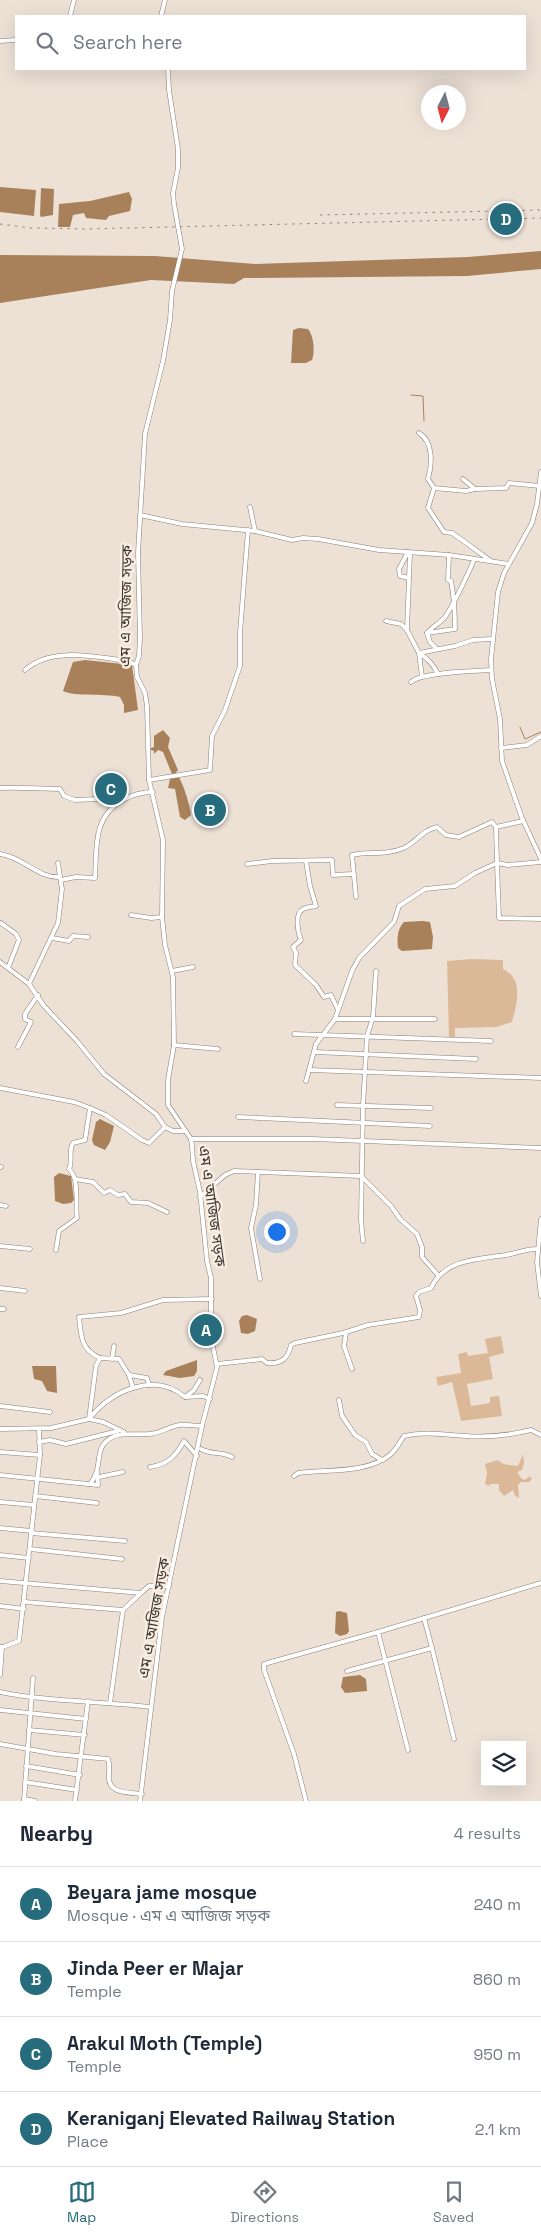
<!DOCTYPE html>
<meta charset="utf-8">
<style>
body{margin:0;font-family:"Space Grotesk","Noto Sans Bengali",sans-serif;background:#f6f6f7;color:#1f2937}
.controls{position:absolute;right:15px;bottom:15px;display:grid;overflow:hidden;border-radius:0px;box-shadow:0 5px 20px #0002}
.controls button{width:45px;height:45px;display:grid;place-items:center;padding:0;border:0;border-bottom:1px solid #e0e1e3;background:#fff;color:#1f2937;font:25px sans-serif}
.compass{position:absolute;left:421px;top:85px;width:45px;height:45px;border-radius:50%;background:#fff;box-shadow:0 5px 20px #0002;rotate:186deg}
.you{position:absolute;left:276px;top:1231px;width:18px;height:18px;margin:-12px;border:4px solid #fff;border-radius:50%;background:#1a73e8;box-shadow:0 0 0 8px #1a73e833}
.badge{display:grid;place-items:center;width:32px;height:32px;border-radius:50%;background:#276c7c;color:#fff;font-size:16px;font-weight:700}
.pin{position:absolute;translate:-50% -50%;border:2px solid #fff;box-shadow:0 1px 5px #0006}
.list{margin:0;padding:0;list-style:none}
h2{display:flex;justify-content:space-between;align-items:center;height:65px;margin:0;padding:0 20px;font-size:21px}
h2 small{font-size:16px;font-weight:400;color:#747a83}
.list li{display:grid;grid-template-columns:32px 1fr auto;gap:15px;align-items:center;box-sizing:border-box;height:75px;padding:0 20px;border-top:1px solid #e0e1e3}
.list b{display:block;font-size:19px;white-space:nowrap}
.list p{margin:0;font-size:16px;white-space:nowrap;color:#747a83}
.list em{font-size:16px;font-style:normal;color:#747a83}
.icon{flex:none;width:28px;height:28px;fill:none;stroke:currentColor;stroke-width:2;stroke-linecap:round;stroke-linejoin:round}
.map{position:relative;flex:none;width:541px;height:1801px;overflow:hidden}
.search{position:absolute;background:#fff;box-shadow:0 5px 20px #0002;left:15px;right:15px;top:15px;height:55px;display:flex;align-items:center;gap:12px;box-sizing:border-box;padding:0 18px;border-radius:0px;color:#747a83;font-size:19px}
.sheet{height:365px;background:#fff}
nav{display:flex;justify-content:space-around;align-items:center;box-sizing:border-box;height:70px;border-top:1px solid #e0e1e3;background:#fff;font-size:14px;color:#747a83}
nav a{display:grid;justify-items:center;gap:2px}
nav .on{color:#276c7c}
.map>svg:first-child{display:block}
.green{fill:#dbb998}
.water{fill:#a88059}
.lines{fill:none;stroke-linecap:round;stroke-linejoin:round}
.stream{stroke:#a88059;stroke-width:1}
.street-casing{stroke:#897f75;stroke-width:5}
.street{stroke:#fff;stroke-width:4}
.rail{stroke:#8e867f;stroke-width:1;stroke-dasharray:2.5 5;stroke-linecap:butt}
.labels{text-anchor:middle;stroke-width:5;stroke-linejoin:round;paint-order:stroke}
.street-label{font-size:15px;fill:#3c3733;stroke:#faeee3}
</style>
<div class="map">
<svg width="541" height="1801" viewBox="0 0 541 1801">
<rect width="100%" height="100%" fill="#ede1d6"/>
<g class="green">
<path d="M472 959 503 960V969C524 979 517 1003 512 1022L496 1027 455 1028V1037H449L447 961Z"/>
<path d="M501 1336 504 1353 489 1357 493 1379 467 1384 471 1406 490 1403V1397L499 1396 502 1416 461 1421 452 1382 438 1386 436 1377 461 1373 458 1354 467 1352 468 1356 488 1353 485 1339Z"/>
<path d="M523 1454 524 1463 522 1470 517 1472 522 1479 525 1480 530 1476 532 1479 529 1482H521L518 1485 519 1498 515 1496 513 1490 504 1496 499 1490V1484H490L489 1486 485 1484 487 1473 485 1464 498 1460 503 1464 518 1466Z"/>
</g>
<g class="water">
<path d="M0 187 36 190 34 216 0 212Z"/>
<path d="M41 188 54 189 53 215 41 217 40 215Z"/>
<path d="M129 192 132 199 130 211 109 216 106 220 86 218 84 213 73 215 70 227H58L59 204 90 201Z"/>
<path d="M541 251V269L467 276 244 278 234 284 151 280 0 303V255L155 256 255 264 468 257Z"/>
<path d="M299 328 308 329C314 336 315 352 312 360L306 363H291L293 330Z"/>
<path d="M85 660 132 665 138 710 124 713V705L120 697C103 693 75 697 63 691L73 662Z"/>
<path d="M163 730 170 738 168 747 178 770 175 774H172L163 752 158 750 154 754V751L151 750V748L154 747V736Z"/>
<path d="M179 777C185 789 189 802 191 815L185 820 180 817 175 789 168 788 170 779Z"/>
<path d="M423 921 430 922 433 937 432 949 402 951 398 948C397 939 397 929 404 922Z"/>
<path d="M100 1119 114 1126 110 1142 105 1150 94 1145 92 1140 96 1122Z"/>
<path d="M59 1173 71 1176 74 1200 71 1203 63 1204 55 1201 54 1177Z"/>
<path d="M247 1315 257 1319 255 1331 248 1334 241 1333 239 1321 242 1316Z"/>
<path d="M197 1360V1371L194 1376 180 1378 163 1375 166 1371Z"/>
<path d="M32 1366H56L57 1393 47 1391 42 1381 34 1379Z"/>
<path d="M339 1611 347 1613 349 1631 347 1634 340 1636 335 1633 336 1612Z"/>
<path d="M360 1675 366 1679 367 1691 345 1693 341 1687 343 1677Z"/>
</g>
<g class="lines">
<g class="stream">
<path d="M411 395 423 396 424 421"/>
<path d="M520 727 525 739 541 732"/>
</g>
<defs>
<g id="street">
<path d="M70 16 74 0"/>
<path d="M161 16 165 0"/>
<path d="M0 41 16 40"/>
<path d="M419 433C434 442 432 465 428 479L434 488 466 491 475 489 506 488 509 483 540 486"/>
<path d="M541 472 537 504 532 523 504 573 498 592 491 659 492 679 500 719 502 761 522 818 541 859"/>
<path d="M463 479 475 489"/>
<path d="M434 488 428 508 444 532 452 533 462 540 491 561"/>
<path d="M250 507 255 531"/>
<path d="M140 515 182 524 255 531 292 540 303 538 318 539 379 550 449 555 509 564"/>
<path d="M449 555 448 580 451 581C454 597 455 613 455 629L427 633C432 627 440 623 445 617 456 601 466 578 474 560"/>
<path d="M386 621 401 624 407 630 409 578 400 576 399 569 408 552 410 555 409 578"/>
<path d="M407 630 419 653 455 646 473 640 492 639"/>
<path d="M427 633 430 642 437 649"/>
<path d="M25 670C48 649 86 655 113 659 122 661 128 660 136 665"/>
<path d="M422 677 419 653C428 659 433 664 438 674"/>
<path d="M411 682C421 672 475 671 491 670"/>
<path d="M501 748 527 745 541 736"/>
<path d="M149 780 210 770 212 736 225 710 240 666V633L248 530"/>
<path d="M0 788C20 787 39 789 60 789L64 796 75 800 98 799 116 804"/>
<path d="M496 827 497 863 508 865 541 862"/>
<path d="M0 854C23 857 39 879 60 877L62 889 58 923 29 984"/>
<path d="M306 861 310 886 316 906C312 907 307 907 303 909 294 914 298 933 301 940L293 947 296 953 295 965 316 985 324 997 331 995 337 1008"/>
<path d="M58 863 60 877"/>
<path d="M247 864 272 861 332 860 333 875 353 874"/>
<path d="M61 880 76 877 95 878C97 848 92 817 123 800 132 795 142 792 153 792"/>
<path d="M356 897 352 855C371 851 384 856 404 848 418 841 421 831 437 827L446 835 459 837 492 822 496 827 523 821"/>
<path d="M131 915 151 918 162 917"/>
<path d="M1 923 16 934 19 940 8 968"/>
<path d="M52 938 69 941 73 936 88 937"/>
<path d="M0 962 29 984 44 1006 77 1041 104 1074 156 1114 165 1127 173 1131H184"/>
<path d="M172 971 193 967"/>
<path d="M335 1019H435"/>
<path d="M294 1034 491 1041"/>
<path d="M174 1045 218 1049"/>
<path d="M18 1047 31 1022 25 1019V1014L38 995"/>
<path d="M315 1052 476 1059"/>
<path d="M309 1070 541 1078"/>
<path d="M306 1081 316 1044 335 1019 352 971 359 958 394 922 399 906 425 889 455 886 475 873 497 863 499 918 541 919"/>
<path d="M0 1088 74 1102 90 1108 106 1115 142 1140 149 1143 165 1127"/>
<path d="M337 1105 431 1108"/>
<path d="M238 1117 430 1126"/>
<path d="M191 1139H313L541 1148"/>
<path d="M0 1167H1"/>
<path d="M258 1172 256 1205 251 1228 260 1279"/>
<path d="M75 1179 93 1182 104 1193 110 1190 118 1195 125 1194 131 1202 148 1203 167 1212"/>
<path d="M200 1197 225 1175 234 1171 361 1176 391 1206 400 1219 417 1234 422 1247V1257L438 1275"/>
<path d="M0 1205 6 1206"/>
<path d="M541 1219 537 1262 541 1296"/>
<path d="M363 1241 361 1220 363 1106 367 1036 373 1017 376 971"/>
<path d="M0 1246 30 1249"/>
<path d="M56 1250 59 1231 77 1218C75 1204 80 1179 69 1169 73 1161 68 1151 73 1143L85 1140 90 1108"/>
<path d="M0 1288 25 1291"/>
<path d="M0 1309H4"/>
<path d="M346 1333 344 1346 352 1369"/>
<path d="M100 1358 119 1359 129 1375 133 1388"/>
<path d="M112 1359 114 1346"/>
<path d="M217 1364 262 1359 267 1363C281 1364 288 1359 291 1345L295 1343 343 1333 368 1325 419 1317 420 1310 416 1296 419 1292 431 1288C444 1259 479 1259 506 1255 517 1253 526 1249 537 1249"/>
<path d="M129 1375 147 1378 149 1385"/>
<path d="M185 1397 194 1390 200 1380"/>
<path d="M339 1400 342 1416 355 1435 366 1442 372 1454 382 1460"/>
<path d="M0 1406 50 1412"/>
<path d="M89 1419 96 1366 100 1358C81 1350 81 1336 79 1317L121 1313 163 1300 212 1299"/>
<path d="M89 1419C111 1391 154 1371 185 1397L203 1396 210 1399"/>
<path d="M0 1429 51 1428 89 1419 103 1422 124 1432"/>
<path d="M39 1442 50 1440 66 1444 118 1431"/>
<path d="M201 1449C211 1455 221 1451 232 1457"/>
<path d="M0 1452 40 1455"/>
<path d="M150 1467C167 1465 176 1456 184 1441L197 1456"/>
<path d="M0 1475 98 1485 97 1473"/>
<path d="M294 1476 298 1473C327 1469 366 1474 390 1455 396 1450 400 1442 404 1436 425 1431 444 1435 466 1436 488 1438 510 1435 531 1430L541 1435"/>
<path d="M99 1477 123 1472"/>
<path d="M90 1484C102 1469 96 1455 103 1445 115 1429 133 1436 150 1434 160 1433 169 1427 179 1425 186 1424 195 1426 202 1426"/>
<path d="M35 1496 97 1503"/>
<path d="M0 1502 34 1505"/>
<path d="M0 1528 32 1531"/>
<path d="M31 1533 125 1541"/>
<path d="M30 1549 122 1559"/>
<path d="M0 1555 29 1558"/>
<path d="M0 1581 141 1593 149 1586H169"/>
<path d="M25 1602 123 1610 141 1593"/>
<path d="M0 1606 24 1609"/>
<path d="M424 1618 432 1648"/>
<path d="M378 1632 408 1750"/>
<path d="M0 1647H2L0 1675"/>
<path d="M0 1648 19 1641 40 1455 39 1429"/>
<path d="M347 1671 432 1648 454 1739"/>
<path d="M0 1692C49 1702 100 1701 150 1707"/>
<path d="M110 1703 123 1610"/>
<path d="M0 1710 86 1719"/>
<path d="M29 1730 85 1735"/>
<path d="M0 1744 56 1754 108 1759C110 1764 109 1769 109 1775 107 1794 127 1792 142 1794"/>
<path d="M26 1766 80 1775"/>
<path d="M25 1782 77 1790"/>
<path d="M24 1799 35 1801"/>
<path d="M24 1801 33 1678"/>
<path d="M75 1801 88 1701"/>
<path d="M140 1801 162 1617 202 1426 217 1367 211 1337V1278L207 1261 200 1192 193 1161 192 1146 191 1139 168 1105V1080L174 1045 173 977 165 945 162 917 163 840 149 780 147 706 145 693 137 677 136 665 139 656 140 638 138 553 145 434 163 361 170 320 172 291 182 249 174 204 173 193 178 168V149L169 90 168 69"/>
<path d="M306 1801 294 1754 264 1670V1664L378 1632 541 1583"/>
</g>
</defs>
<use href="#street" class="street-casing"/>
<use href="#street" class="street"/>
<g class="rail">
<path d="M320 215 541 210"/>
<path d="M0 224 31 228 86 229 541 218"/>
</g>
</g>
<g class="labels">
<g class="street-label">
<text transform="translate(126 606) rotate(-89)" y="5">এম এ আজিজ সড়ক</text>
<text transform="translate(212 1206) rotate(82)" y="5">এম এ আজিজ সড়ক</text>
<text transform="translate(154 1618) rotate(-80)" y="5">এম এ আজিজ সড়ক</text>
</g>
</g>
</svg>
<div class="controls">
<button><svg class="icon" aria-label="layers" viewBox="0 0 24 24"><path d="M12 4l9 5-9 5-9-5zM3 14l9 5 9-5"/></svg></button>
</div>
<svg class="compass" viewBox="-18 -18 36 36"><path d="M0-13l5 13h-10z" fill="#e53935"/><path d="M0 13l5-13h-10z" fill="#747a83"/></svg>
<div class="you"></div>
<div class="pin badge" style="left:206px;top:1330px">A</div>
<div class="pin badge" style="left:210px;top:810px">B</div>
<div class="pin badge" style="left:111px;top:789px">C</div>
<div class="pin badge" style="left:506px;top:219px">D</div>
<div class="search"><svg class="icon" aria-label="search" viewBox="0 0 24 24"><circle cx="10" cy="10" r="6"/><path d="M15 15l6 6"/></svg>Search here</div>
</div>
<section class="sheet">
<h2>Nearby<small>4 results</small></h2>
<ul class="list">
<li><span class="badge">A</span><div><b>Beyara jame mosque</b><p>Mosque · এম এ আজিজ সড়ক</p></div><em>240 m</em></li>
<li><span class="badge">B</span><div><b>Jinda Peer er Majar</b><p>Temple</p></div><em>860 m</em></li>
<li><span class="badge">C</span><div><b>Arakul Moth (Temple)</b><p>Temple</p></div><em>950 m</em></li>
<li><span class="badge">D</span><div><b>Keraniganj Elevated Railway Station</b><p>Place</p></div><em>2.1 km</em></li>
</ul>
</section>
<nav>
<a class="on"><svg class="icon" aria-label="map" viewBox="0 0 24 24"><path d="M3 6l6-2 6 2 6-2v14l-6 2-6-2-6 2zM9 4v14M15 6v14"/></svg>Map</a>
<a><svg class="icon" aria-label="directions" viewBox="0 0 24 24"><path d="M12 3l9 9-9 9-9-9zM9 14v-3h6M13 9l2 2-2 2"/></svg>Directions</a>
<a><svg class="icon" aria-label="saved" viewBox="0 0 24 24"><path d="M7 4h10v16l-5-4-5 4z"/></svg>Saved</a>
</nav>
